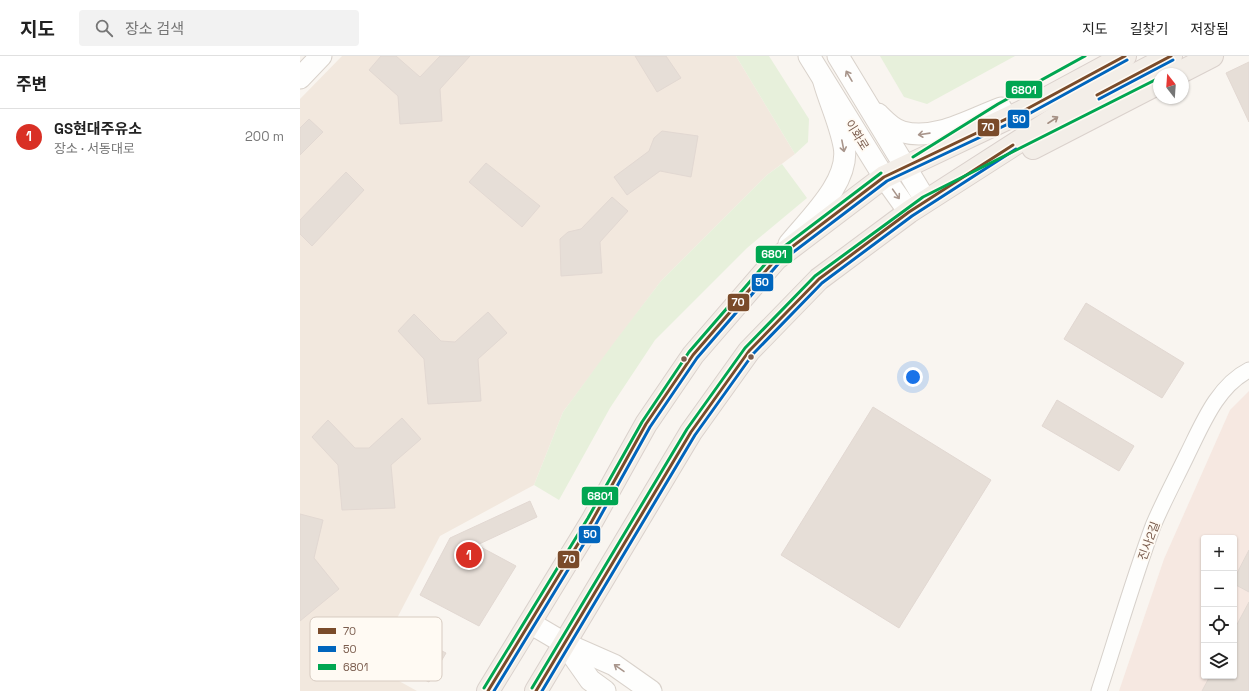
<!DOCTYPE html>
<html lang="ko">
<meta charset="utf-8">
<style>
body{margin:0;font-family:"Space Grotesk","Noto Sans KR",sans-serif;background:#f2f2f2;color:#222}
.controls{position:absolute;right:12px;bottom:12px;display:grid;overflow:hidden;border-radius:4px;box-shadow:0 1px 3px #0004}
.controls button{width:36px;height:36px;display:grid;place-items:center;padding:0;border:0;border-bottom:1px solid #e0e0e0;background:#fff;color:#222;font:20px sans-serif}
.compass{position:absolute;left:853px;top:12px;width:36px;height:36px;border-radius:50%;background:#fff;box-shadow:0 1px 3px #0004;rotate:343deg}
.you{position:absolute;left:613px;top:321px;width:14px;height:14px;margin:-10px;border:3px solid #fff;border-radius:50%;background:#1a73e8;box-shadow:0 0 0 6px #1a73e833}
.badge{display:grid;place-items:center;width:26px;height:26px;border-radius:50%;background:#d93025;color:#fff;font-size:13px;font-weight:700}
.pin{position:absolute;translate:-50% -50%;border:2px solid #fff;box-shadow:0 1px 4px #0006}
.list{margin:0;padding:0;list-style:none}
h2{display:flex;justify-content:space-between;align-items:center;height:52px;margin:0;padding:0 16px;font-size:17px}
h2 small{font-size:13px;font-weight:400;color:#767676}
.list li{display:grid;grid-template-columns:26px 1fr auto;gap:12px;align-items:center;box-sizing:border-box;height:56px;padding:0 16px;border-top:1px solid #e0e0e0}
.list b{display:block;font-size:15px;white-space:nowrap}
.list p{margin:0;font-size:13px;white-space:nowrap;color:#767676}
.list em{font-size:13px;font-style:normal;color:#767676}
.icon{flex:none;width:22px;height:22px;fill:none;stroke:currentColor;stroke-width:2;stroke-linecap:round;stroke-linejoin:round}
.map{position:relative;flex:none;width:949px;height:635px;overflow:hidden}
header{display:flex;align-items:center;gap:24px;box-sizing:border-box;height:56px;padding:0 20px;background:#fff;border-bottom:1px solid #e0e0e0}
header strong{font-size:19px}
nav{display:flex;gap:22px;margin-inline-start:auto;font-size:14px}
.search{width:280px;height:36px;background:#f2f2f2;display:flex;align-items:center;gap:10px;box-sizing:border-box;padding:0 14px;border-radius:4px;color:#767676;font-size:15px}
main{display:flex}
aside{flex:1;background:#fff}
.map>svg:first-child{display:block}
.residential{fill:#f2e8de}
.commercial{fill:#f6e8e1;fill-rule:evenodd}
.green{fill:#e7f0db}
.building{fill:#e6ded7;stroke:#e2d8d2}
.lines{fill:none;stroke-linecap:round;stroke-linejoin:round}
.street-casing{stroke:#d7d1cb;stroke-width:17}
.secondary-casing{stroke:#d9d2cb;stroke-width:23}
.primary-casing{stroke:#dad1cc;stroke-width:24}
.street{stroke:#fefefd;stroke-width:15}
.secondary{stroke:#fefefd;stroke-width:21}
.primary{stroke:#f3eee8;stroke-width:22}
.bus-1-casing{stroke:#fffaf3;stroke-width:6}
.bus-2-casing{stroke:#fffaf3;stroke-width:6}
.bus-3-casing{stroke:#fffaf3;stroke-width:6}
.bus-1{stroke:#7a4b2a;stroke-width:3}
.bus-2{stroke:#0065bd;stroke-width:3}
.bus-3{stroke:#00a651;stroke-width:3}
.oneway{stroke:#a8958b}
.oneway2{stroke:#a48f83}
.bus-dot{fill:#7a5c4d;stroke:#fffaf3;stroke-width:1.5}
.labels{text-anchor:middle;stroke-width:3.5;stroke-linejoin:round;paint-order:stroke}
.street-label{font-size:12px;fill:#7a5c4d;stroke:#fffaf3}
.key{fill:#fffaf3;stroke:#d7cbc1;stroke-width:1}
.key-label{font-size:11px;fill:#7a5c4d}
.line-badge{stroke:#fffaf3;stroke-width:1.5}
.badge-label{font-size:11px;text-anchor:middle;font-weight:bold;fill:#fff}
</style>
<header>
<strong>지도</strong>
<div class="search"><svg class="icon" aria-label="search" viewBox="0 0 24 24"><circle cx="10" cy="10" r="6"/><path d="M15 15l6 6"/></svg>장소 검색</div>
<nav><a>지도</a><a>길찾기</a><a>저장됨</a></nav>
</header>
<main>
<aside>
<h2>주변<small></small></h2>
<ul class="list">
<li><span class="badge">1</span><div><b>GS현대주유소</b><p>장소 · 서동대로</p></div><em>200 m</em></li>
</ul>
</aside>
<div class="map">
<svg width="949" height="635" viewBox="0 0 949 635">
<rect width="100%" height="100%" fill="#f9f5f0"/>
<path class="residential" d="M42 0H436L495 98 467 119 361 225 263 356 234 429 140 480 72 610 117 635H0V43Z"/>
<path class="commercial" d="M949 335V635H819L864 503 930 354ZM904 482H934V620H904Z"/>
<g class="green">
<path d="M436 0H469L509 63 508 86 495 98Z"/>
<path d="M580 0H715L627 48 604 41Z"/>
<path d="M482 108 507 142 447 192 355 284 310 352 259 444 234 429 263 356 313 288 361 225 467 119Z"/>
</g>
<g class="building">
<path d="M81 0H96L120 21 140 0H170L140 33 142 65 100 68 98 40 69 14Z"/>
<path d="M335 0H366L381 22 357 36Z"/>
<path d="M949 6V66L926 17Z"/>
<path d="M9 63 23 76 0 99V72Z"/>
<path d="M362 75 398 80 391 121 360 115 327 139 314 121 349 95 354 82Z"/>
<path d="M186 107 240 150 222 171 169 126Z"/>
<path d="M46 116 64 134 12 190 0 178V164Z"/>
<path d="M312 141 328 155 300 186 302 217 261 220 260 183 268 176 281 173Z"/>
<path d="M786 247 884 307 862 342 764 283Z"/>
<path d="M188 256 207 277 178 303 181 345 128 348 124 303 98 275 114 258 141 285 155 286Z"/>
<path d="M757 344 834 390 819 415 742 370Z"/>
<path d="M573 351 691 424 599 572 481 499Z"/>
<path d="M102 362 121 383 91 409 95 452 42 454 38 409 12 381 28 364 55 392H69Z"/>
<path d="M230 445 237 461 177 489 216 510 179 570 120 539 150 482Z"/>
<path d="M0 458 23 464 14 502 39 533 0 565Z"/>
<path d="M949 494V536L934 528V523Z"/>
<path d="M949 546V635H902L910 620H934V574Z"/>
<path d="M103 575 146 597 129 626 86 605Z"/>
</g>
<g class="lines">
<defs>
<path id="street" d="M799 635C817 580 833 524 853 470 863 446 876 422 887 399 902 369 917 330 949 314"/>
<g id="secondary">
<path d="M509 0 584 121 609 156"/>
<path d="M538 0 626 145"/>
<path d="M0 22 21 0"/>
<path d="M578 58C585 65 593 74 603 76 635 85 671 63 701 52"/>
<path d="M489 188C509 163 551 125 544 90 540 68 530 47 524 26"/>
<path d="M230 567 264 587 314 609 351 635"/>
<path d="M264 587 290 624 305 635"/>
</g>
<g id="primary">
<path d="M877 18 912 0"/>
<path d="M733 92 859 27"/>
<path d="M188 635 292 465 346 368 393 299 476 203 584 121 723 55 825 0"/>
<path d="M236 635 391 376 449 295 519 223 609 156 768 54 871 0"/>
</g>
</defs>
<use href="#street" class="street-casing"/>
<use href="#secondary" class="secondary-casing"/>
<use href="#primary" class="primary-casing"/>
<use href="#street" class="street"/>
<use href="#secondary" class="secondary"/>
<use href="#primary" class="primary"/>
<defs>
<g id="bus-1">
<path d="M797 39 871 0"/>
<path d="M188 635 292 465 346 368 393 299 476 203 584 121 723 55 825 0"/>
<path d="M236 635 391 376 449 295 519 223 609 156 713 89"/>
</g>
<g id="bus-2">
<path d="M799 43 873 4"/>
<path d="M194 635 296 468 350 371 397 302 479 207 587 125 725 60 827 4"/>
<path d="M242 635 395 379 453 298 522 227 612 160 716 93"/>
</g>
<g id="bus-3">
<path d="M613 101 698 48 785 0"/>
<path d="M184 632 288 462 342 366 389 296 473 199 581 117"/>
<path d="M232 632 387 373 445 292 515 220 623 141 857 23"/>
</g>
</defs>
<use href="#bus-1" class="bus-1-casing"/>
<use href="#bus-2" class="bus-2-casing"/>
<use href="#bus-3" class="bus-3-casing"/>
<use href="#bus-1" class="bus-1"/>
<use href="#bus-2" class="bus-2"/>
<use href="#bus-3" class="bus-3"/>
</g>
<defs><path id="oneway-shaft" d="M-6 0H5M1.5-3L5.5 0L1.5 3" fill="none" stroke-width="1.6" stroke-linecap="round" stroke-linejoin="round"/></defs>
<g class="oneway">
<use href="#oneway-shaft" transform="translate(549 20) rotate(-120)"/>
<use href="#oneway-shaft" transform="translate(624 78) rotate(172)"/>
<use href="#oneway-shaft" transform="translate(543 90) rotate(79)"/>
<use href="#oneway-shaft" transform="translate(596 138) rotate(55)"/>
<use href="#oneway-shaft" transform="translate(319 612) rotate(-145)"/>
</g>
<use class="oneway2" href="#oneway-shaft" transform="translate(753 64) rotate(-33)"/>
<g class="bus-dot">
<circle cx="451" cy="301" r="3.5"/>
<circle cx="384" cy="303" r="3.5"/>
</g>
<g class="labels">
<g class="street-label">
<text transform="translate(557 79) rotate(58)" y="4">이화로</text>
<text transform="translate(849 485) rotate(-70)" y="4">진사2길</text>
</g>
</g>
<rect x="10" y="561" width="132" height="64" rx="6" class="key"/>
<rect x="18" y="572" width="18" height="6" fill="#7a4b2a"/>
<rect x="18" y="590" width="18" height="6" fill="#0065bd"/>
<rect x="18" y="608" width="18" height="6" fill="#00a651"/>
<g class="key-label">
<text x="43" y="579">70</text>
<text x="43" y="597">50</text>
<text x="43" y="615">6801</text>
</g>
<g class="line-badge">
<rect x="705" y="24" width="38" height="19" rx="4" fill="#00a651"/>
<rect x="707" y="53" width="23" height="20" rx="4" fill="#0065bd"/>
<rect x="677" y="62" width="23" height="19" rx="4" fill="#7a4b2a"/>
<rect x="455" y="189" width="38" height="19" rx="4" fill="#00a651"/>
<rect x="451" y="217" width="23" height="19" rx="4" fill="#0065bd"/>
<rect x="427" y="237" width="23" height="19" rx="4" fill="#7a4b2a"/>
<rect x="281" y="430" width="38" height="20" rx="4" fill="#00a651"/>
<rect x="278" y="469" width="23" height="19" rx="4" fill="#0065bd"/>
<rect x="257" y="494" width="23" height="19" rx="4" fill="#7a4b2a"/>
</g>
<g class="badge-label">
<text x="724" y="38">6801</text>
<text x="719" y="67">50</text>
<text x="688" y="75">70</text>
<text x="474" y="202">6801</text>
<text x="462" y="230">50</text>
<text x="438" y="250">70</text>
<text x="300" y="444">6801</text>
<text x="290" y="482">50</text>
<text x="269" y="507">70</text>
</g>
</svg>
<div class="controls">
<button>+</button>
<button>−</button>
<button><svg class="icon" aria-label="locate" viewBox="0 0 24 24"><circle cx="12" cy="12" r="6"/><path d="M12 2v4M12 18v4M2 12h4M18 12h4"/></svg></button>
<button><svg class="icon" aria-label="layers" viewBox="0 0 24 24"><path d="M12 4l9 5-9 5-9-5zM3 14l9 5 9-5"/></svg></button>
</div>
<svg class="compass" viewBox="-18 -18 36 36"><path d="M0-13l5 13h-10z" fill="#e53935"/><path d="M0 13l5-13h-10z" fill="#767676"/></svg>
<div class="you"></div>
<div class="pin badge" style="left:169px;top:499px">1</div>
</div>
</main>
